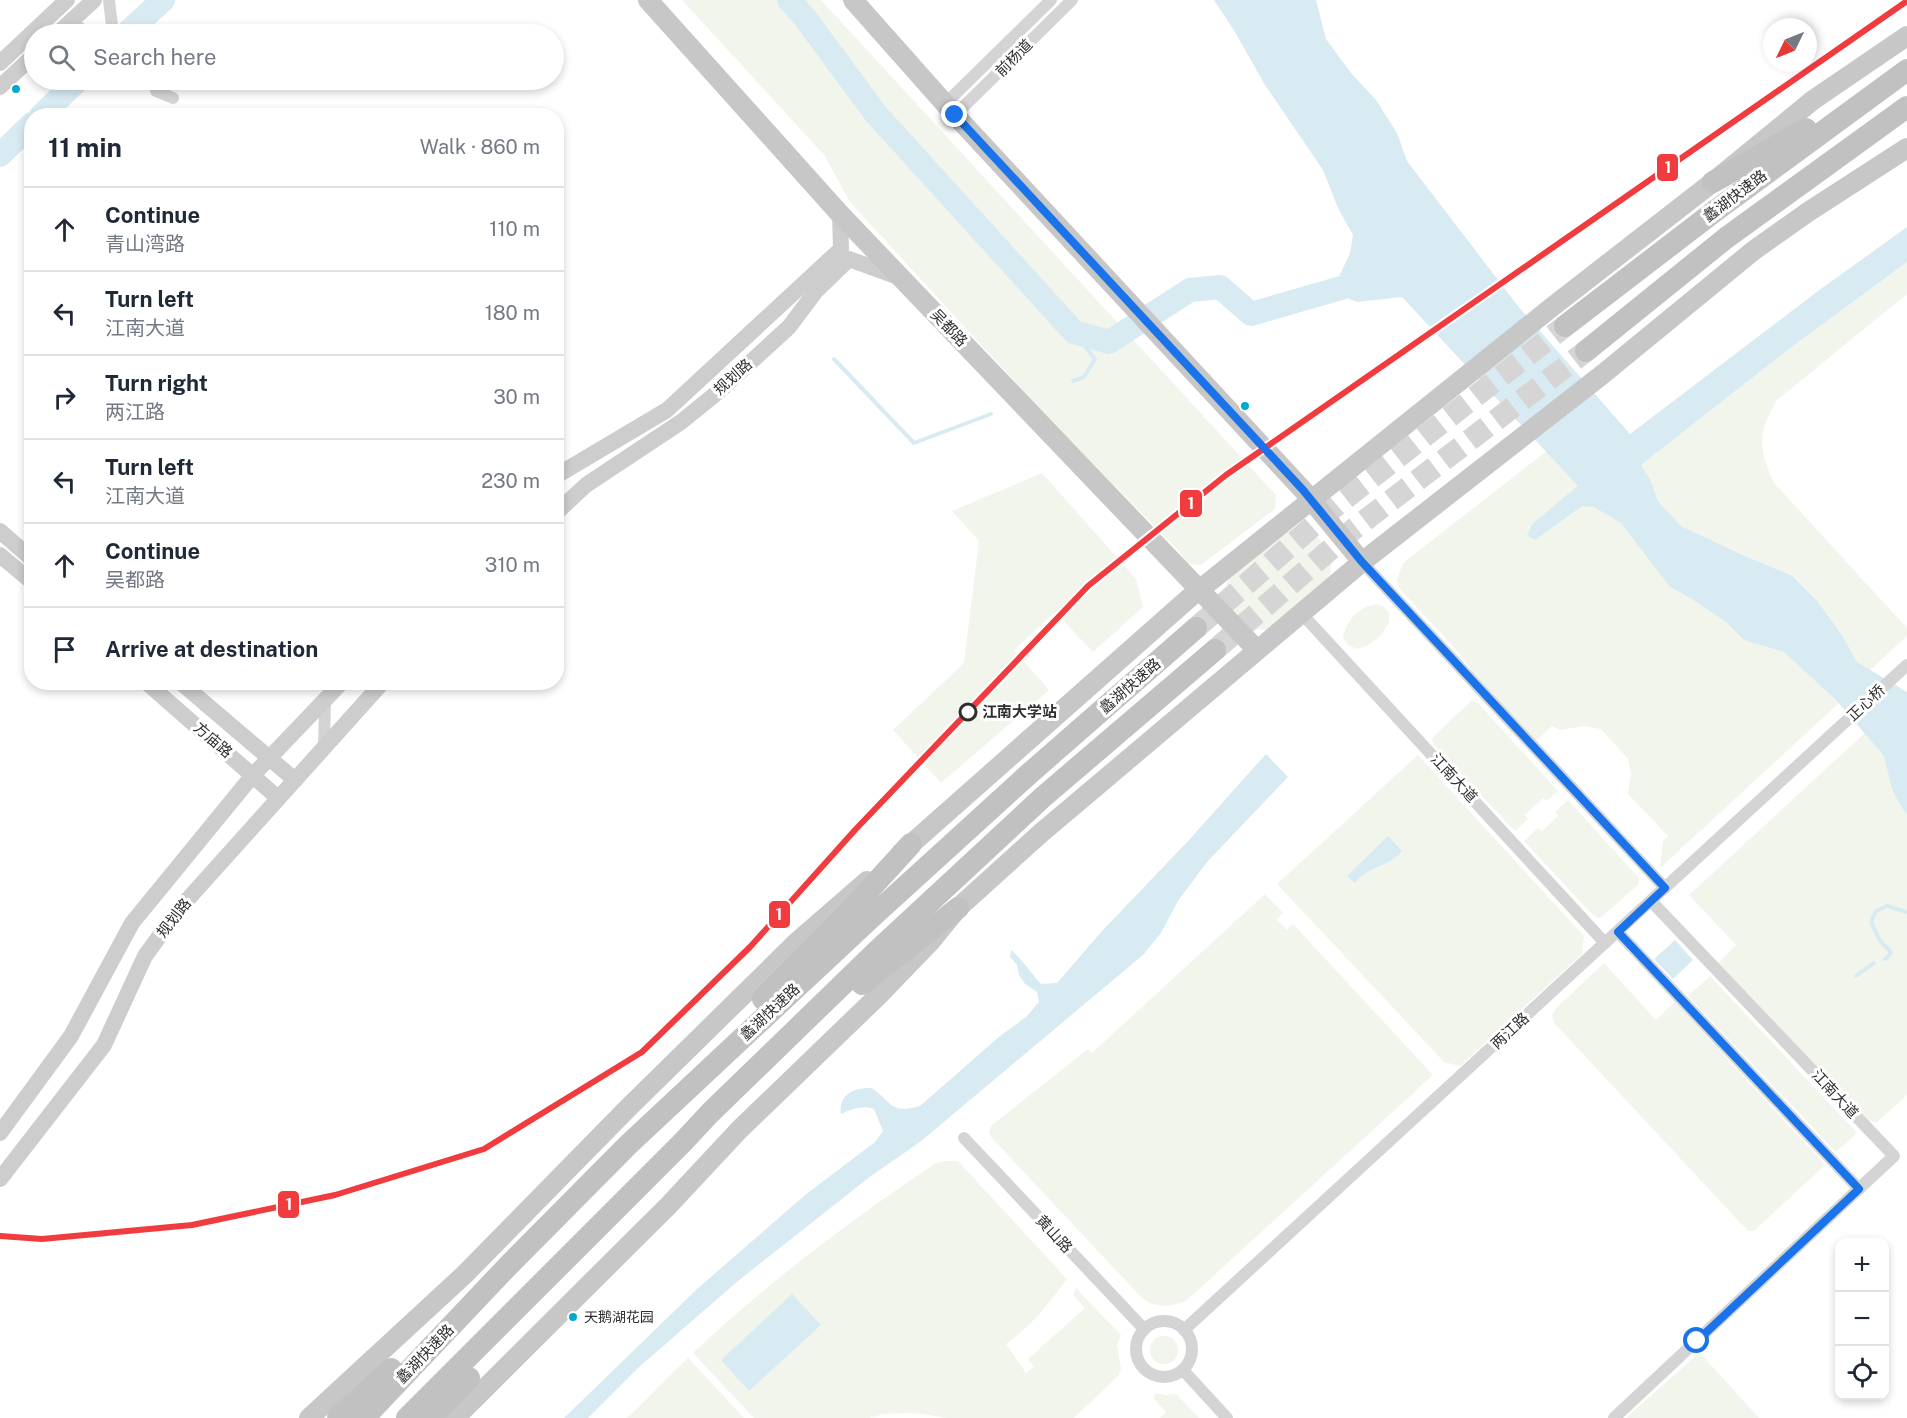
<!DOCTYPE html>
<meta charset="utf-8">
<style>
body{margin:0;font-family:"Public Sans","Noto Sans SC",sans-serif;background:#f2f2f3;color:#1f2937}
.controls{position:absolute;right:18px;bottom:18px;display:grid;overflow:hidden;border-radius:12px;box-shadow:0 3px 9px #0003}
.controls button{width:54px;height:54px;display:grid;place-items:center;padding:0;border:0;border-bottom:2px solid #e0e1e3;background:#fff;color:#1f2937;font:30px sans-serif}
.compass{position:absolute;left:1763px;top:18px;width:54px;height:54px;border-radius:50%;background:#fff;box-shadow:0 3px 9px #0003;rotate:227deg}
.stop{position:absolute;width:18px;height:18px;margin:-14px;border:4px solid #1a73e8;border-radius:50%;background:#fff}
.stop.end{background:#1a73e8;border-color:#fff;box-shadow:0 2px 6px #0008}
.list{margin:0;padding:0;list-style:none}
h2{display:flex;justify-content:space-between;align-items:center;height:78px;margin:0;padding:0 24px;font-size:26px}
h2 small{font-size:20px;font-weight:400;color:#747a83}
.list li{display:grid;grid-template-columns:39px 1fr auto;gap:18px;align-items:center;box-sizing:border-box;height:84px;padding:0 24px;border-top:2px solid #e0e1e3}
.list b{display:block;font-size:22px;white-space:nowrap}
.list p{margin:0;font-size:20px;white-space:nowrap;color:#747a83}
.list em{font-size:20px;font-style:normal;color:#747a83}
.icon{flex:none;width:33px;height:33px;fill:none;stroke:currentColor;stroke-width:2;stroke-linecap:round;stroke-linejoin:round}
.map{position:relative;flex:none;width:1907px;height:1418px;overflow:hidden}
.search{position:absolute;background:#fff;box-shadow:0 3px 9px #0003;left:24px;top:24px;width:540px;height:66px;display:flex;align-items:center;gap:15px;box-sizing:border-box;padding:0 21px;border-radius:33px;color:#747a83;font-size:22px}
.panel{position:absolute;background:#fff;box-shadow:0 3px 9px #0003;left:24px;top:108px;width:540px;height:582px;border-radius:24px}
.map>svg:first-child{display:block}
.green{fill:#f1f5ec}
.water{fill:#d8ebf3}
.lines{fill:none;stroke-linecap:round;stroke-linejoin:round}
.stream{stroke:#d8ebf3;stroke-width:4}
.river{stroke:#d8ebf3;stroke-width:24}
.highway-tunnel{stroke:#d5d5d5;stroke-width:22;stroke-dasharray:22 11;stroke-linecap:butt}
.street{stroke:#d4d4d4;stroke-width:12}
.secondary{stroke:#cdcdcd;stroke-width:16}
.primary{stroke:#c7c7c7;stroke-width:20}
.highway{stroke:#c1c1c1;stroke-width:22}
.metro-1-casing{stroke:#fff;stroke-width:10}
.metro-1{stroke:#f03b3f;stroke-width:6}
.route{stroke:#1a73e8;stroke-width:8}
.bus-dot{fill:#00a9ce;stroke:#fff;stroke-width:2}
.stop-dot{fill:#fff;stroke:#2f2f2f;stroke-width:3}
.labels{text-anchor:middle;stroke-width:6;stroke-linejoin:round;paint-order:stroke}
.bus-label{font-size:14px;fill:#2f2f2f;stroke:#fff;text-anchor:start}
.street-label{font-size:15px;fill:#2f2f2f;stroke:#fff}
.stop-label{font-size:15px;font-weight:bold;fill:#2f2f2f;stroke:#fff;text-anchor:start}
.line-badge{stroke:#fff;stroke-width:2}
.badge-label{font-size:16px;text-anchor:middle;font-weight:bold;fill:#fff}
</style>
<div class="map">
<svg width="1907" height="1418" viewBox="0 0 1907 1418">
<rect width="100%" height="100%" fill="#fff"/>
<g class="green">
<path d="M682 0H821L1276 495 1275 509 1201 565 1188 564 1177 549 1047 417 850 202 824 155Z"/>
<path d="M1907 262V294L1777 400C1757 433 1758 451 1775 484L1907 628V636L1870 670 1857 662 1842 635 1818 602 1794 576 1745 556 1681 526 1658 501 1650 479 1641 465 1785 352Z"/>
<path d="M1548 450 1786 650 1841 701 1660 868 1663 841 1668 836 1628 794 1631 774 1628 759 1601 729 1584 726 1560 730 1552 726 1535 742 1474 674 1461 655 1400 589 1397 580 1403 563Z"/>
<path d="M1042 473 1136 579 1143 607 1093 652 1055 612 1014 650 1049 690 941 783 893 730 964 663 979 541 952 511Z"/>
<path d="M1293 529C1306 530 1317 534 1325 546 1331 555 1333 566 1329 577 1326 584 1282 619 1273 627L1266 630 1250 629 1229 610 1224 599V590L1229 578 1283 533Z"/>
<path d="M1376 604 1384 607 1389 613V623L1380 636 1368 645 1357 649 1348 645 1343 637C1347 619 1358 608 1376 604Z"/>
<path d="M1471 701 1478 703 1558 791 1547 801 1543 798 1525 815 1528 819 1515 831 1433 744 1432 738Z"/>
<path d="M1867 731 1880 745 1907 807V1095L1877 1122 1869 1121 1718 963 1736 945 1689 895Z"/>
<path d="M1418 755 1584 936 1582 954 1460 1066 1444 1062 1277 884Z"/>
<path d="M1568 800 1639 878V884L1600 918 1594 916 1524 841 1538 828 1542 831 1558 816 1555 812Z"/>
<path d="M1265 894 1283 913 1276 919 1287 930 1293 924 1433 1075 1186 1301C1168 1307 1156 1309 1141 1297L991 1137 989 1131 992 1125 1088 1049 1092 1053Z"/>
<path d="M1604 963 1656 1020 1675 1002 1825 1165 1754 1231H1748L1555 1024 1552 1016 1556 1008Z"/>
<path d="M1710 976 1857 1133 1836 1152 1688 996Z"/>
<path d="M946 1161H958L1067 1279C1048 1305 1032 1325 1006 1344L1026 1373 1034 1367 1028 1359 1085 1308 1073 1295 1076 1288 1121 1335 1117 1345 1121 1369 1118 1376 1074 1418H946L924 1414 905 1413 883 1414 869 1418H754L693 1353C768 1282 851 1220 936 1163Z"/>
<circle cx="1164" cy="1350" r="14"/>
<path d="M1699 1352 1759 1418H1626L1699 1353Z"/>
<path d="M688 1358 744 1418H627Z"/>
<path d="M1155 1393 1166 1395 1176 1394 1199 1418H1160L1166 1412 1154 1399Z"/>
</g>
<g class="water">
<path d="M1214 0H1316L1326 39 1351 73 1376 100 1397 133 1407 161 1518 306 1630 434 1818 291 1907 227V262L1785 352 1641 465 1650 479 1658 501 1681 526 1745 556 1793 576 1818 602 1842 635 1857 662 1907 692V814L1903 810 1892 789 1884 756 1836 700 1784 652 1744 640 1726 622 1692 599 1670 587 1621 523 1594 507 1582 506 1535 540 1527 535 1532 524 1578 486 1402 297 1357 302 1342 296 1339 277 1350 253 1353 235 1338 208 1323 170 1265 85 1235 32Z"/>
<path d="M1266 754 1288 777 1207 862 1178 901 1161 933 1143 955 920 1142 871 1176 738 1281 638 1368 588 1418H564L697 1289 805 1195 875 1142 883 1131 874 1109C862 1105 853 1109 841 1114 838 1094 855 1087 872 1088 894 1104 890 1114 920 1106L1000 1036 1027 1016 1039 1002 1037 992 1025 984 1019 975 1017 965 1010 957 1011 950C1023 960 1030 972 1041 984L1057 983 1102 931 1189 840Z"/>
<path d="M1388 836 1402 851C1387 868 1371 864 1355 883L1347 876Z"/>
<path d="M1675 940 1693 960 1673 979 1654 959Z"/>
<path d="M792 1294 821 1325 749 1391 721 1360Z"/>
</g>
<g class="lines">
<g class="stream">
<path d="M834 359 914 443 991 414"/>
<path d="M1073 381 1084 377 1095 359 1074 332"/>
<path d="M1885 959 1888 957 1891 952 1880 941 1871 922 1876 911 1887 906 1907 912"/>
<path d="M1856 976 1874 963"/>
</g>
<g class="river">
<path d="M789 0 805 18 876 114 1074 332 1109 342 1190 290 1220 287 1251 314 1341 288"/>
<path d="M126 34 163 0"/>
<path d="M41 116 78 80"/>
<path d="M0 155 32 124"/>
</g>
<g class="highway-tunnel">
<path d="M1196 628 1337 505 1565 326"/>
<path d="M1215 650 1355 528 1586 351"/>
</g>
<g class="street">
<path d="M109 0 113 34"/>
<path d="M70 22 90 34H97"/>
<path d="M154 80 156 91 173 98"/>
<path d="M945 104 1051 0"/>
<path d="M955 115 1072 0"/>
<path d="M1362 562 1665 888"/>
<path d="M1302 614 1605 943"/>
<path d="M324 748 325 700"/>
<path d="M1618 932 1859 1189"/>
<path d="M964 1138 1144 1329"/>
<circle cx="1164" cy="1349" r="28"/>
<path d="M1184 1330 1907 665"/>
<path d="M1183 1370 1227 1418"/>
<path d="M1614 1418 1894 1156 1651 901"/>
</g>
<g class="secondary">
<path d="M57 34 94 0"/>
<path d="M0 63 67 0"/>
<path d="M0 87 34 55"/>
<path d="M556 476 667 410 841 249 840 214"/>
<path d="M556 513 586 485 681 422 718 392 789 327 816 291 849 259 901 278"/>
<path d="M0 531 32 559"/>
<path d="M0 555 32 582"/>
<path d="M146 682 278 798"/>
<path d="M180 682 295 780"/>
<path d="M0 1133 71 1036 132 923 253 775 342 682"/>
<path d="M0 1179 104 1045 145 956 180 908 383 682"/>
</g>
<g class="primary">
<path d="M648 0 840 214 1257 650"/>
<path d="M853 0 955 115 1303 490 1362 562"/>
<path d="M901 853 1188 599 1552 307 1713 182 1813 100 1907 36"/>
<path d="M309 1418 464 1275 628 1108 739 999 798 941 867 881"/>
<path d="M455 1418 669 1205 739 1130 878 996 931 941 958 908 1041 833 1362 562 1603 374 1753 251 1808 212 1907 148"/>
</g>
<g class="highway">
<path d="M1713 182 1806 129"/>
<path d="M1565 326 1715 211 1907 70"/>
<path d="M1586 351 1726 238 1907 107"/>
<path d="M862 984 958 908"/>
<path d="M763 999 849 912 911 844"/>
<path d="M338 1418 391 1369"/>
<path d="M364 1418 507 1267 629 1144 874 915 1030 773 1196 628"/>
<path d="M407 1418 683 1142 710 1113 876 952 1043 797 1215 650"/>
<path d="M431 1418 469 1378"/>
</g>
<defs>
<path id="metro-1" d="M0 1236 42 1239 192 1225 335 1195 484 1149 642 1052 750 947 855 830 1088 586 1226 475 1907 1"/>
</defs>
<use href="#metro-1" class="metro-1-casing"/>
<use href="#metro-1" class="metro-1"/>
</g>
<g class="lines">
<path class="route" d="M955 115 1303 490 1362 562 1665 888 1618 932 1859 1189 1697 1341"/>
</g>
<g class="bus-dot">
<circle cx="16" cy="89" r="5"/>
<circle cx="1245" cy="406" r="5"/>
<circle cx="573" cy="1317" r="5"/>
</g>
<circle class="stop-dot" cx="968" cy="712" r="8"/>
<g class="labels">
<g class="bus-label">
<text x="584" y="1322">天鹅湖花园</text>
</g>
<g class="street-label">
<text transform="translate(1014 58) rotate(-45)" y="5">前杨道</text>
<text transform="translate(1735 196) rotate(-37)" y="5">蠡湖快速路</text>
<text transform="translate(949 328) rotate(46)" y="5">吴都路</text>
<text transform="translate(733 377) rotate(-42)" y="5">规划路</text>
<text transform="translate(1130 686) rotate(-41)" y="5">蠡湖快速路</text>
<text transform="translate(1866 703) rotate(-43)" y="5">正心桥</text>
<text transform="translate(213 740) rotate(41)" y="5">方庙路</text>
<text transform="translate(1454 778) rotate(47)" y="5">江南大道</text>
<text transform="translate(174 918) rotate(-52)" y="5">规划路</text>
<text transform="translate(770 1012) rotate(-43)" y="5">蠡湖快速路</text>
<text transform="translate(1510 1031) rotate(-43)" y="5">两江路</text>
<text transform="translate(1835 1094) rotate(47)" y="5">江南大道</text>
<text transform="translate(1054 1234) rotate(47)" y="5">黄山路</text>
<text transform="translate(425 1354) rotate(-46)" y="5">蠡湖快速路</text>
</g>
<g class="stop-label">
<text x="982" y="717">江南大学站</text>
</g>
</g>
<g class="line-badge">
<rect x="1656" y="153" width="23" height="29" rx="6" fill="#f03b3f"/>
<rect x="1179" y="489" width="24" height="29" rx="6" fill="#f03b3f"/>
<rect x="768" y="900" width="23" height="29" rx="6" fill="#f03b3f"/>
<rect x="277" y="1190" width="23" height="29" rx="6" fill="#f03b3f"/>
</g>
<g class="badge-label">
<text x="1668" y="173">1</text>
<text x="1191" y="509">1</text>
<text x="779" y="920">1</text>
<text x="289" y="1210">1</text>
</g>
</svg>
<div class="controls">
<button>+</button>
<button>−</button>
<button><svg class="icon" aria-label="locate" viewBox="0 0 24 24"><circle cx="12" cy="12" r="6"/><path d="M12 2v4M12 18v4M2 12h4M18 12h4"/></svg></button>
</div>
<svg class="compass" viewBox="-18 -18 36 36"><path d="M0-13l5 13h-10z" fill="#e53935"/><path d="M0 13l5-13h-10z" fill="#747a83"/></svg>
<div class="stop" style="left:1697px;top:1341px"></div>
<div class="stop end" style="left:955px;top:115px"></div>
<div class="search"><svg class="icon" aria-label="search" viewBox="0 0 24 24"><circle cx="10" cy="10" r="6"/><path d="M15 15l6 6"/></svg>Search here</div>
<section class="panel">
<h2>11 min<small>Walk · 860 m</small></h2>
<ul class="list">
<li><svg class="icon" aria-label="ahead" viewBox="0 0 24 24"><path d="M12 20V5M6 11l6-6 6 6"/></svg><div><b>Continue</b><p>青山湾路</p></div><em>110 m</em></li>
<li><svg class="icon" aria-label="left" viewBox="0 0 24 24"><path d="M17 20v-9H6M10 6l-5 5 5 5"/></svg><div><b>Turn left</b><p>江南大道</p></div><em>180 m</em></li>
<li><svg class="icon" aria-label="right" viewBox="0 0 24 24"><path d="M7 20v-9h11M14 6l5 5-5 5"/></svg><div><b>Turn right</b><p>两江路</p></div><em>30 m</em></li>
<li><svg class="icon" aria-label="left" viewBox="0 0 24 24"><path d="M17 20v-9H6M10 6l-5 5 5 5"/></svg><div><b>Turn left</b><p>江南大道</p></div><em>230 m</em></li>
<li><svg class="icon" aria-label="ahead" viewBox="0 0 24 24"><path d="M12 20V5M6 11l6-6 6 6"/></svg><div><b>Continue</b><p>吴都路</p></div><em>310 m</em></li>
<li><svg class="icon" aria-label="arrive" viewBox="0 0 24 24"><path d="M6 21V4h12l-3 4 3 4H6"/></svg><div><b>Arrive at destination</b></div></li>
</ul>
</section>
</div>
